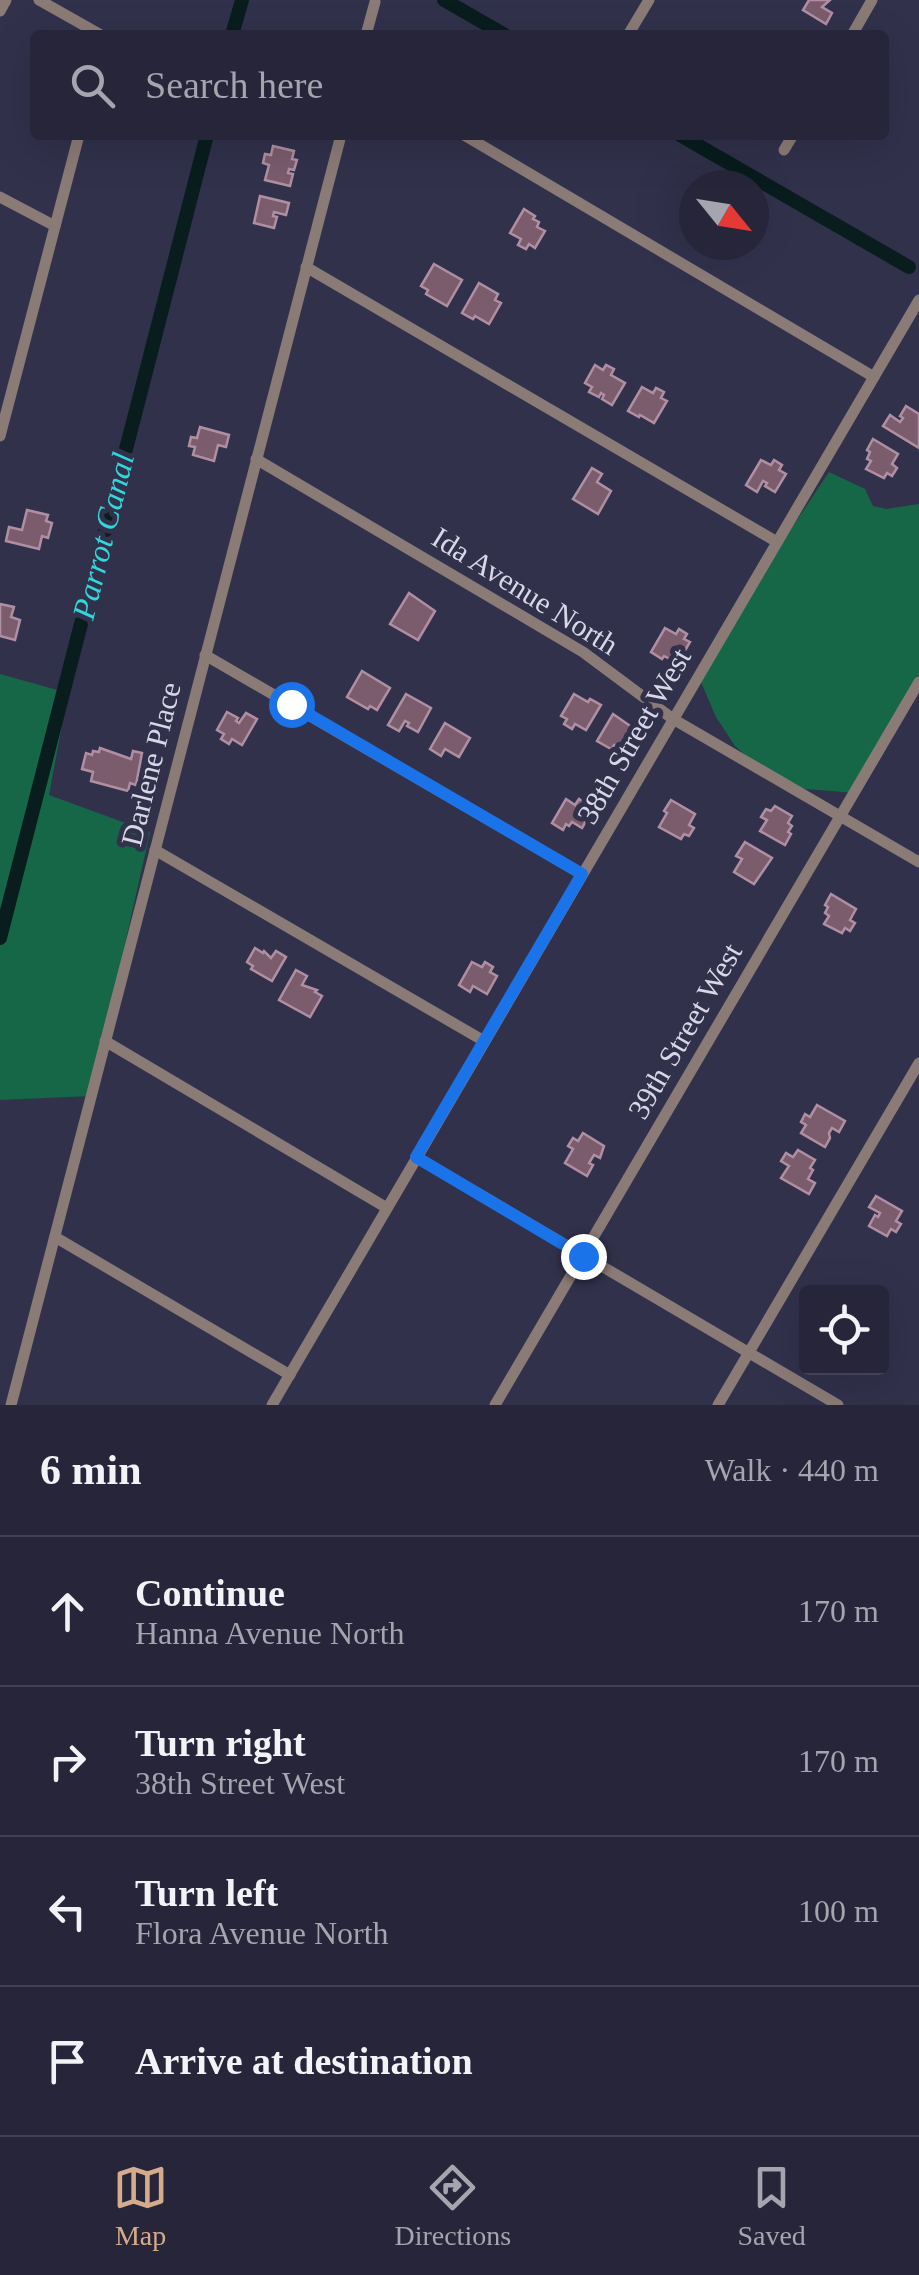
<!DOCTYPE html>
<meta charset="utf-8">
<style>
body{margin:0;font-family:Georgia,serif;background:#2e2d41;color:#f1f3f6}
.controls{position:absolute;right:30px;bottom:30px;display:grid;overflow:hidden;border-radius:10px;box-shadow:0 10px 40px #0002}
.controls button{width:90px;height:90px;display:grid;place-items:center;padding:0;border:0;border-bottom:2px solid #424253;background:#262539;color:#f1f3f6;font:50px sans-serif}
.compass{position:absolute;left:679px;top:170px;width:90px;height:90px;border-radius:50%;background:#262539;box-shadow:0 10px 40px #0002;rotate:120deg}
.stop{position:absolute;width:30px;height:30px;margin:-22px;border:8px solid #1a73e8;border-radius:50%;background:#fff}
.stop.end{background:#1a73e8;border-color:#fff;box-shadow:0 2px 10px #0008}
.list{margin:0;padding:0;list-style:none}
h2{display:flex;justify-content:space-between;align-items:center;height:130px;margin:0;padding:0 40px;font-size:42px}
h2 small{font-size:32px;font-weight:400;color:#a4a5ae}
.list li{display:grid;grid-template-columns:65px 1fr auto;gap:30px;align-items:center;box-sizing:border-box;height:150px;padding:0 40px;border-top:2px solid #424253}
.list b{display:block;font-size:38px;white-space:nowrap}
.list p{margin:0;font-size:32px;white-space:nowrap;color:#a4a5ae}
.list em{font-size:32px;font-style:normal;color:#a4a5ae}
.icon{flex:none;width:55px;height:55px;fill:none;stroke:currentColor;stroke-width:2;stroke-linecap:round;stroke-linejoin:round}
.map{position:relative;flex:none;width:919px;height:1405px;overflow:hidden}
.search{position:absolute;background:#262539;box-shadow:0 10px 40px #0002;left:30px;right:30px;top:30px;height:110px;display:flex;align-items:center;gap:25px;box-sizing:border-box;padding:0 35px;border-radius:10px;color:#a4a5ae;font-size:38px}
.sheet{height:730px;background:#262539}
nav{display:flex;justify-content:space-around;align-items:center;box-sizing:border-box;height:140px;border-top:2px solid #424253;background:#262539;font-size:28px;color:#a4a5ae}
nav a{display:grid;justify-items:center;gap:5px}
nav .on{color:#d6ab8b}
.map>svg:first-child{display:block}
.green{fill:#156747}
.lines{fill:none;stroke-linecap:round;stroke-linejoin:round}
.canal{stroke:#091d1e;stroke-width:14}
.building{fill:#7a5c6d;stroke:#b08fa2;stroke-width:2.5}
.street{stroke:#8b7b76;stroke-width:11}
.route{stroke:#1a73e8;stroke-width:12}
.labels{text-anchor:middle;stroke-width:10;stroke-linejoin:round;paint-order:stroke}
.street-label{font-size:30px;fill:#d7d7e8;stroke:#32314c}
.water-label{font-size:32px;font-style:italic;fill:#32d7db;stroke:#32314c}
</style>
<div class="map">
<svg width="919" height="1405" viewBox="0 0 919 1405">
<rect width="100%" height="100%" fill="#32314c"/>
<g class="green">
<path d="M829 472 865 489 873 506 886 509 919 504V690L856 793 805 789 760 768 735 746 716 717 698 675 775 553Z"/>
<path d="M0 674 68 693 49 795 150 832 91 1096 0 1100Z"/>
</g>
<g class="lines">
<g class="canal">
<path d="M444 0 505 35"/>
<path d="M232 35 242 0"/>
<path d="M680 135 909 267"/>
<path d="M0 938 207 135"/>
</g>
</g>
<g class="building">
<path d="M809 0H830L822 7 832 13 826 24 803 10Z"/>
<path d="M273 146 294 151 292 159 297 160 294 170 289 169 288 173 293 174 290 186 265 180 269 165 263 163 265 154 271 155Z"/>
<path d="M260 196 289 203 286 215 274 212 273 216 277 217 274 228 254 223Z"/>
<path d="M524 209 535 216 533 219 539 222 537 227 545 231 535 248 529 244 526 249 518 245 521 239 510 233Z"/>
<path d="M434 264 462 280 447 306 426 294 428 290 421 286Z"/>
<path d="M479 283 498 294 495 300 501 303 489 324 475 316 473 319 462 313Z"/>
<path d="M595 365 603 370 606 365 614 369 611 375 625 383 612 405 602 399 604 395 601 393 599 397 589 392 592 387 585 383Z"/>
<path d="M642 387 653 393 656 388 664 392 661 398 667 401 654 423 640 415 639 417 628 411Z"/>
<path d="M906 406 919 414V448L883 426 890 415 900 422 903 418 900 416Z"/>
<path d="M200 427 229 435 226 447 218 445 214 461 193 455 195 447 189 446 191 437 197 438Z"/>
<path d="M873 439 898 454 892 464 897 468 892 476 887 473 884 478 866 469 871 461 867 459 870 452 867 450Z"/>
<path d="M761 460 771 465 774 460 782 465 779 470 786 474 775 492 765 486 767 483 763 481 757 492 746 485Z"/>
<path d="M592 468 602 474 597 482 611 491 598 514 573 499Z"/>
<path d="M27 510 48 515 46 521 52 523 48 538 42 536 39 549 6 541 9 527 22 530Z"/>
<path d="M409 593 435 611 418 640 390 624Z"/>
<path d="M0 604 14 607 11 617 20 620 15 640 0 636Z"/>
<path d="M665 628 676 634 679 629 687 634 684 639 690 642 680 659 672 655 670 659 664 656 662 659 651 652Z"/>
<path d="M362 671 390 688 377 710 370 706 368 709 347 697Z"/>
<path d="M406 694 431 708 418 732 407 726 409 723 405 721 399 731 388 725Z"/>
<path d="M574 694 588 702 590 699 601 705 586 730 575 724 572 729 564 724 567 719 561 716Z"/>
<path d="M227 712 238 718 236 721 239 723 246 713 257 719 242 745 232 739 229 744 221 739 224 734 217 730Z"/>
<path d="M613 714 639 732 627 752 620 748 617 753 612 750 615 744 611 749 597 741Z"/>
<path d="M445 723 470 738 459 757 445 749 441 756 430 749Z"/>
<path d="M100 748 131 759 133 751 142 753 136 785 130 783 128 791 91 781 93 772 82 769 86 753 92 755 93 751 99 752Z"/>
<path d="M566 799 575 805 579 799 587 804 583 810 590 814 582 828 572 822 569 826 566 824 563 830 552 823Z"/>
<path d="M671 800 695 814 689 825 694 828 689 836 684 834 681 839 659 827 667 813 664 811Z"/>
<path d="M775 806 792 816 788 823 792 826 788 832 791 834 785 845 760 831 767 820 761 817 766 809 771 811Z"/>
<path d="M745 842 772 858 754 884 734 872 742 859 736 856Z"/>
<path d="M831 894 856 909 850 920 855 923 850 931 845 928 842 933 824 924 829 916 825 913 828 907 825 905Z"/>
<path d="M255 948 263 953 264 951 271 958 276 951 286 957 272 981 251 969 253 966 247 962Z"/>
<path d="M472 962 482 967 485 962 493 967 490 972 497 976 487 994 473 986 470 992 459 985Z"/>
<path d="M296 970 307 976 302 985 317 990 315 992 322 996 310 1017 279 1000Z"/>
<path d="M817 1105 845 1121 839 1132 832 1128 829 1133 830 1138 825 1147 801 1133 806 1125 801 1122 805 1114 810 1117Z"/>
<path d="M583 1133 604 1146 600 1158 594 1155 589 1163 593 1165 587 1176 565 1163 573 1149 568 1146 573 1138 578 1141Z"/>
<path d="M798 1150 815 1160 810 1168 813 1170 808 1179 815 1183 809 1194 781 1178 789 1166 781 1161 786 1153 793 1157Z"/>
<path d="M876 1196 902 1211 896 1221 901 1224 896 1232 891 1229 887 1236 869 1226 875 1215 878 1217 880 1213 869 1207Z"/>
</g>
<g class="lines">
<g class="street">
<path d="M39 0 101 35"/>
<path d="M0 11 6 0"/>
<path d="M366 35 375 2"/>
<path d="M628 35 649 0"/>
<path d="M852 35 872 0"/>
<path d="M464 135 874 377"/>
<path d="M784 150 793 135"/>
<path d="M0 197 55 226"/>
<path d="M306 267 777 542"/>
<path d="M0 436 79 135"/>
<path d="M256 459 583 652 673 719 919 862"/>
<path d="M205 655 582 874"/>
<path d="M155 850 484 1041"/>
<path d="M105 1041 387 1208"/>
<path d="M416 1157 838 1405"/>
<path d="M55 1237 290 1375"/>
<path d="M11 1405 341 135"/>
<path d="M272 1405 919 300"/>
<path d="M495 1405 919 682"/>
<path d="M718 1405 919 1063"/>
</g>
</g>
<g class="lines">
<path class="route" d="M291 704 582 874 416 1157 583 1256"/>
</g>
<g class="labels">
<g class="street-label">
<text transform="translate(525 591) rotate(32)" y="10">Ida Avenue North</text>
<text transform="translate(634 736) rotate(-60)" y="10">38th Street West</text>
<text transform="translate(151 764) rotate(-76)" y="10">Darlene Place</text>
<text transform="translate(685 1031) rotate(-60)" y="10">39th Street West</text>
</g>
<g class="water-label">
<text transform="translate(103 536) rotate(-76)" y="11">Parrot Canal</text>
</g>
</g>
</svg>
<div class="controls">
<button><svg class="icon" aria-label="locate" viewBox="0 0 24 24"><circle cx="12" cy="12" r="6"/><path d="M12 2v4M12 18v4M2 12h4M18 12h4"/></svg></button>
</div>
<svg class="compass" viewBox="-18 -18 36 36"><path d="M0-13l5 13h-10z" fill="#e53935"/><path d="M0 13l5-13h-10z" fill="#a4a5ae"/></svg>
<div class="stop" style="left:291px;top:704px"></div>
<div class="stop end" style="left:583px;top:1256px"></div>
<div class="search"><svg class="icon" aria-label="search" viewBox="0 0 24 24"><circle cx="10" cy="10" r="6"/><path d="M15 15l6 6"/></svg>Search here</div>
</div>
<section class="sheet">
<h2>6 min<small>Walk · 440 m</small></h2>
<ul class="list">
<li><svg class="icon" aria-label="ahead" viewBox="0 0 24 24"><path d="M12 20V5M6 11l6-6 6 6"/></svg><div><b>Continue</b><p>Hanna Avenue North</p></div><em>170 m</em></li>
<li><svg class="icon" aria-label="right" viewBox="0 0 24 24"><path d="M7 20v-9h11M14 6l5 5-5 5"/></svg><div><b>Turn right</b><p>38th Street West</p></div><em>170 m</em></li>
<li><svg class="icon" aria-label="left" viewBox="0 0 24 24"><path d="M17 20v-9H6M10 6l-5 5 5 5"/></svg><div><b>Turn left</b><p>Flora Avenue North</p></div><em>100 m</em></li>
<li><svg class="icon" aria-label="arrive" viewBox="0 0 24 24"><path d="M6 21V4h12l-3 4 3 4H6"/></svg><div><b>Arrive at destination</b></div></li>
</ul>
</section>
<nav>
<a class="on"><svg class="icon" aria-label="map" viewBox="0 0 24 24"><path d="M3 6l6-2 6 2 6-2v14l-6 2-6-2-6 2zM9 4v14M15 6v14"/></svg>Map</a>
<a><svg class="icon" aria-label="directions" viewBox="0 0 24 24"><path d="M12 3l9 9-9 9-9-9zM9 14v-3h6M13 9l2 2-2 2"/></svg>Directions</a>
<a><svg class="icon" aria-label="saved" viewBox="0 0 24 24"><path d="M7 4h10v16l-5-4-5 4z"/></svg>Saved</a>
</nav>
